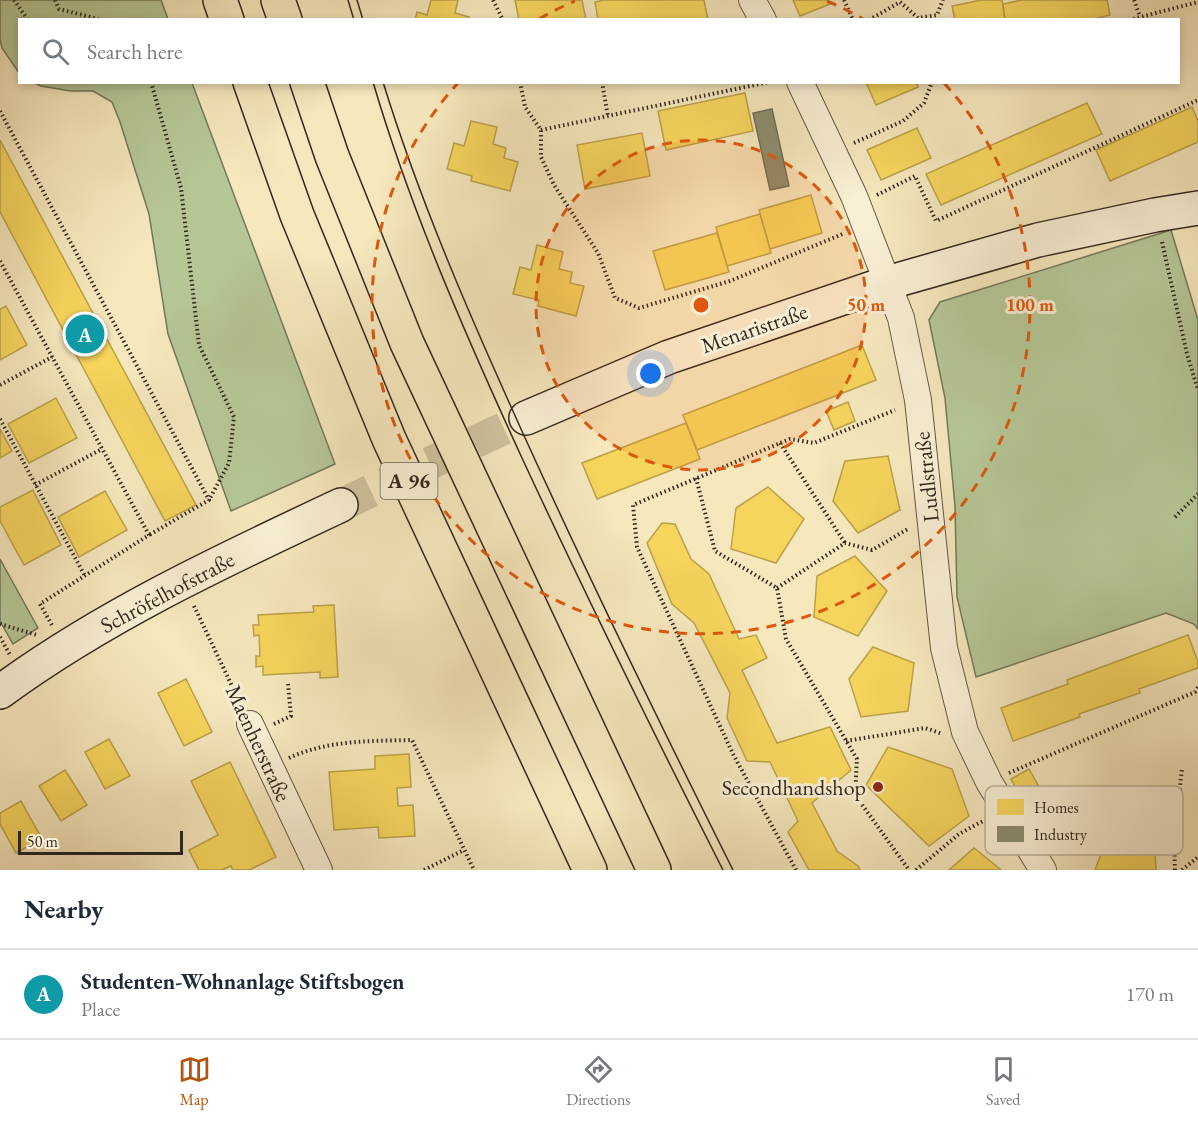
<!DOCTYPE html>
<meta charset="utf-8">
<style>
body{margin:0;font-family:"EB Garamond",serif;background:#f2f2f3;color:#1f2937}
.scale{position:absolute;left:18px;bottom:15px;width:165px;box-sizing:border-box;padding-left:6px;border:3px solid #32281e;border-top:0;font-size:16px;line-height:21px;white-space:nowrap;color:#32281e;-webkit-text-stroke:4px #f9efd4;paint-order:stroke}
.you{position:absolute;left:651px;top:374px;width:21px;height:21px;margin:-15px;border:4px solid #fff;border-radius:50%;background:#1a73e8;box-shadow:0 0 0 9px #1a73e833}
.badge{display:grid;place-items:center;width:39px;height:39px;border-radius:50%;background:#b45309;color:#fff;font-size:20px;font-weight:700}
.pin{position:absolute;translate:-50% -50%;border:3px solid #fff;box-shadow:0 2px 6px #0006}
.list{margin:0;padding:0;list-style:none}
h2{display:flex;justify-content:space-between;align-items:center;height:78px;margin:0;padding:0 24px;font-size:26px}
h2 small{font-size:20px;font-weight:400;color:#747a83}
.list li{display:grid;grid-template-columns:39px 1fr auto;gap:18px;align-items:center;box-sizing:border-box;height:90px;padding:0 24px;border-top:2px solid #e0e1e3}
.list b{display:block;font-size:22px;white-space:nowrap}
.list p{margin:0;font-size:20px;white-space:nowrap;color:#747a83}
.list em{font-size:20px;font-style:normal;color:#747a83}
.icon{flex:none;width:33px;height:33px;fill:none;stroke:currentColor;stroke-width:2;stroke-linecap:round;stroke-linejoin:round}
.map{position:relative;flex:none;width:1198px;height:870px;overflow:hidden}
.search{position:absolute;background:#fff;box-shadow:0 3px 9px #0003;left:18px;right:18px;top:18px;height:66px;display:flex;align-items:center;gap:15px;box-sizing:border-box;padding:0 21px;border-radius:0px;color:#747a83;font-size:22px}
.sheet{height:168px;background:#fff}
nav{display:flex;justify-content:space-around;align-items:center;box-sizing:border-box;height:84px;border-top:2px solid #e0e1e3;background:#fff;font-size:16px;color:#747a83}
nav a{display:grid;justify-items:center;gap:3px}
nav .on{color:#b45309}
.map>svg:first-child{display:block}
.green{fill:#b6c796;stroke:#74785a;stroke-width:1.5}
.homes{fill:#f6d55c;stroke:#bba149;stroke-width:1.5}
.industry{fill:#8c8c6e;stroke:#716e56;stroke-width:1.5}
.lines{fill:none;stroke-linecap:round;stroke-linejoin:round}
.secondary-tunnel{stroke:#cfc19d;stroke-width:33;stroke-dasharray:33 16;stroke-linecap:butt}
.street-casing{stroke:#635846;stroke-width:28}
.secondary-casing{stroke:#32281e;stroke-width:36}
.highway-casing{stroke:#32281e;stroke-width:36}
.path{stroke:#32281e;stroke-width:4;stroke-dasharray:1.5 3;stroke-linecap:butt}
.street{stroke:#f9efd4;stroke-width:26}
.secondary{stroke:#f9efd4;stroke-width:33}
.highway{stroke:#f6e7bd;stroke-width:33}
.tram{stroke:#32281e;stroke-width:1.5}
.ring{fill:none;stroke:#df570d;stroke-width:3;stroke-dasharray:10 8}
.poi-dot{fill:#8f2418;stroke:#f9efd4;stroke-width:2}
.labels{text-anchor:middle;stroke-width:6;stroke-linejoin:round;paint-order:stroke}
.shield{fill:#f9efd4;stroke:#6e6455;stroke-width:1.5}
.shield-label{font-size:21px;font-weight:bold;fill:#32281e}
.street-label{font-size:22px;fill:#32281e;stroke:#f9efd4}
.poi-label{font-size:22px;fill:#32281e;stroke:#f9efd4;text-anchor:end}
.key{fill:#f9efd4;stroke:#bdb39d;stroke-width:1.5}
.key-label{font-size:16px;fill:#32281e}
.centre{fill:#df570d;stroke:#f9efd4;stroke-width:3}
.ring-label{font-size:18px;text-anchor:middle;font-weight:bold;fill:#df570d;stroke:#f9efd4;stroke-width:6;stroke-linejoin:round;paint-order:stroke}
</style>
<div class="map">
<svg width="1198" height="870" viewBox="0 0 1198 870">
<rect width="100%" height="100%" fill="#f6e7bd"/>
<filter id="stains"><feTurbulence type="fractalNoise" baseFrequency=".00333" numOctaves="4"/><feColorMatrix values="0 0 0 0 .2 0 0 0 0 .09 0 0 0 0 .02 0 0 0 .5 -.17"/></filter>
<radialGradient id="worn" r=".72"><stop offset=".6" stop-color="#630" stop-opacity="0"/><stop offset="1" stop-color="#630" stop-opacity=".3"/></radialGradient>
<g class="green">
<path d="M0 0H161L168 19 20 20 19 73 2 48 0 39Z"/>
<path d="M35 83H192L335 464 231 511 168 334 149 214 120 122 112 102 93 91H71L41 86Z"/>
<path d="M1171 230 1198 320V629L1194 624 1166 613 976 677 957 597 955 506 945 398 929 320 940 302Z"/>
<path d="M0 559 38 628 13 644 0 621Z"/>
</g>
<g class="homes">
<path d="M431 0H458L455 13 469 17 468 20H415L417 12 427 15Z"/>
<path d="M515 0H582L586 20H519Z"/>
<path d="M604 0H704L708 20H598L595 2Z"/>
<path d="M793 0H828L830 4 800 16Z"/>
<path d="M981 0H1002L1005 20H955L952 6Z"/>
<path d="M1022 0H1107L1110 15 1090 20H1005L1003 4Z"/>
<path d="M866 82H916L918 87 876 105Z"/>
<path d="M745 93 753 131 666 150 658 111Z"/>
<path d="M1087 103 1102 134 941 205 926 174Z"/>
<path d="M1192 107 1198 121V142L1110 181 1096 150Z"/>
<path d="M471 121 497 127 493 144 506 148 504 158 518 162 510 191 471 181 472 176 447 169 454 143 464 146Z"/>
<path d="M917 128 931 158 881 180 867 150Z"/>
<path d="M642 133 650 176 585 189 577 145Z"/>
<path d="M0 140 196 505 165 521 0 212Z"/>
<path d="M811 195 822 233 770 249 759 210Z"/>
<path d="M760 214 771 253 727 266 716 227Z"/>
<path d="M717 233 729 272 665 290 653 251Z"/>
<path d="M537 245 563 252 559 269 572 272 570 283 584 286 576 316 538 306 539 300 513 294 520 267 531 270Z"/>
<path d="M6 306 27 345 0 360V309Z"/>
<path d="M862 345 876 380 697 450 683 415Z"/>
<path d="M56 398 77 438 29 463 8 424Z"/>
<path d="M848 402 855 421 834 430 826 411Z"/>
<path d="M686 423 700 459 597 499 582 463Z"/>
<path d="M0 429 12 451 0 458Z"/>
<path d="M888 456 900 510 858 533 833 501 845 461Z"/>
<path d="M768 487 804 519 776 563 731 549 736 508Z"/>
<path d="M33 490 61 545 24 565 0 521V507Z"/>
<path d="M105 491 127 530 79 557 58 517Z"/>
<path d="M662 523 675 524 691 559 709 574 739 639 756 635 767 658 742 670 777 743 830 727 851 770 812 803 837 851 858 866 860 870H809L788 832 798 821 770 762 747 761 727 718 730 693 694 623 672 604 647 543Z"/>
<path d="M855 556 887 591 858 636 814 617 817 576Z"/>
<path d="M334 605 338 677 320 678V672L263 675V666L256 667V656H260L259 635 254 636 253 625H259L258 615 314 612 313 606Z"/>
<path d="M1188 635 1198 662V668L1139 689 1140 693 1079 714 1080 717 1013 741 1001 708 1068 684 1067 680Z"/>
<path d="M873 647 914 663 908 711 861 717 849 679Z"/>
<path d="M186 679 212 732 184 746 158 693Z"/>
<path d="M109 739 130 776 105 789 85 752Z"/>
<path d="M888 747 952 769 969 816 929 846 866 785Z"/>
<path d="M409 754 411 787 397 788 398 806 413 805 415 836 379 838 378 827 334 830 329 772 375 769V756Z"/>
<path d="M230 762 276 857 249 870H233L231 866 222 870H199L189 850 218 835 191 781Z"/>
<path d="M1029 769 1038 785 1020 795 1011 779Z"/>
<path d="M65 770 87 805 61 821 39 786Z"/>
<path d="M21 801 42 839 16 853 0 824V813Z"/>
<path d="M1104 846 1155 849 1156 870H1095Z"/>
<path d="M974 848 989 860 1001 870H949Z"/>
</g>
<path class="industry" d="M772 109 789 186 770 190 753 113Z"/>
<g class="lines">
<path class="secondary-tunnel" d="M341 505 526 418"/>
<defs>
<g id="street">
<path d="M752 0 763 20"/>
<path d="M800 82 854 196 901 318 918 400 944 648 965 732 989 782 1043 870"/>
<path d="M250 724 319 870"/>
</g>
<g id="secondary">
<path d="M526 418 669 357 887 283 1038 240 1155 215 1198 208"/>
<path d="M0 692C105 615 224 560 341 505"/>
</g>
<g id="highway">
<path d="M220 0 227 20"/>
<path d="M278 0 285 20"/>
<path d="M250 82 297 215 389 439 590 870"/>
<path d="M307 82 332 156 407 343 654 870"/>
</g>
</defs>
<use href="#street" class="street-casing"/>
<use href="#secondary" class="secondary-casing"/>
<use href="#highway" class="highway-casing"/>
<g class="path">
<path d="M14 0 28 20"/>
<path d="M55 0 59 9 102 20"/>
<path d="M493 0 503 20"/>
<path d="M844 0 853 20"/>
<path d="M1134 0 1140 17"/>
<path d="M869 20 900 2 918 18 937 15 943 0"/>
<path d="M1129 20 1198 2"/>
<path d="M151 82 181 188 199 345 234 417 229 463 209 500"/>
<path d="M520 82 525 107 541 130V157L554 185 598 253 615 298 639 308 730 281 845 233"/>
<path d="M602 82 608 117"/>
<path d="M0 111 209 500 149 535"/>
<path d="M541 130 769 82"/>
<path d="M854 143 903 121 924 103 932 82"/>
<path d="M877 195 915 176 936 221 1198 100"/>
<path d="M1162 242 1187 354 1198 390"/>
<path d="M0 261 149 535 40 604 53 627"/>
<path d="M0 385 52 357"/>
<path d="M0 419 85 576"/>
<path d="M780 443 845 543"/>
<path d="M696 478 715 551 777 588 786 639 857 759 855 795 909 870"/>
<path d="M35 485 102 449"/>
<path d="M1175 517 1198 494"/>
<path d="M777 588 845 543 872 550 908 529"/>
<path d="M194 606 241 705"/>
<path d="M0 624 37 635"/>
<path d="M0 637 10 655"/>
<path d="M274 724 291 716 288 684"/>
<path d="M846 741 925 728 943 734"/>
<path d="M289 758C328 740 370 741 412 740L474 870"/>
<path d="M1009 773 1195 692 1198 687"/>
<path d="M424 870 464 850"/>
<path d="M796 870 733 754 637 547 633 505 790 439 814 443 895 410"/>
<path d="M916 870 959 834 985 820"/>
<path d="M1175 870 1174 839 1182 769"/>
<path d="M1182 870 1198 857"/>
</g>
<use href="#street" class="street"/>
<use href="#secondary" class="secondary"/>
<use href="#highway" class="highway"/>
<g class="tram">
<path d="M348 0 354 20"/>
<path d="M357 0 363 20"/>
<path d="M373 82C411 211 466 336 522 458 586 596 654 734 723 870"/>
<path d="M383 82C421 205 473 323 526 440 592 585 662 728 733 870"/>
</g>
</g>
<circle cx="701" cy="305" r="165" fill="#df570d" fill-opacity=".12"/>
<g class="ring">
<circle cx="701" cy="305" r="165"/>
<path d="M539 19A329 329 0 0 1 575 1M827 1A329 329 0 0 1 863 19M944 83A329 329 0 1 1 458 83"/>
</g>
<circle class="poi-dot" cx="878" cy="787" r="6"/>
<g class="labels">
<rect class="shield" x="380.5" y="463" width="57" height="36" rx="4.5"/>
<g class="shield-label">
<text x="409" y="488">A 96</text>
</g>
<g class="street-label">
<text transform="translate(754 328) rotate(-19)" y="8">Menaristraße</text>
<text transform="translate(926 477) rotate(-96)" y="8">Ludlstraße</text>
<text transform="translate(167 592) rotate(-28)" y="8">Schröfelhofstraße</text>
<text transform="translate(259 743) rotate(65)" y="8">Maenherstraße</text>
</g>
<g class="poi-label">
<text x="866" y="795">Secondhandshop</text>
</g>
</g>
<rect x="985" y="786" width="198" height="69" rx="9" class="key"/>
<rect x="997" y="799" width="27" height="16" fill="#f6d55c"/>
<rect x="997" y="826" width="27" height="16" fill="#8c8c6e"/>
<g class="key-label">
<text x="1034" y="813">Homes</text>
<text x="1034" y="840">Industry</text>
</g>
<circle cx="701" cy="305" r="9" class="centre"/>
<g class="ring-label">
<text x="866" y="311">50 m</text>
<text x="1030" y="311">100 m</text>
</g>
<rect width="100%" height="100%" filter="url(#stains)"/>
<rect width="100%" height="100%" fill="url(#worn)"/>
</svg>
<div class="scale">50 m</div>
<div class="you"></div>
<div class="pin badge" style="left:85px;top:334px;background:#0f9aa8">A</div>
<div class="search"><svg class="icon" aria-label="search" viewBox="0 0 24 24"><circle cx="10" cy="10" r="6"/><path d="M15 15l6 6"/></svg>Search here</div>
</div>
<section class="sheet">
<h2>Nearby<small></small></h2>
<ul class="list">
<li><span class="badge" style="background:#0f9aa8">A</span><div><b>Studenten-Wohnanlage Stiftsbogen</b><p>Place</p></div><em>170 m</em></li>
</ul>
</section>
<nav>
<a class="on"><svg class="icon" aria-label="map" viewBox="0 0 24 24"><path d="M3 6l6-2 6 2 6-2v14l-6 2-6-2-6 2zM9 4v14M15 6v14"/></svg>Map</a>
<a><svg class="icon" aria-label="directions" viewBox="0 0 24 24"><path d="M12 3l9 9-9 9-9-9zM9 14v-3h6M13 9l2 2-2 2"/></svg>Directions</a>
<a><svg class="icon" aria-label="saved" viewBox="0 0 24 24"><path d="M7 4h10v16l-5-4-5 4z"/></svg>Saved</a>
</nav>
